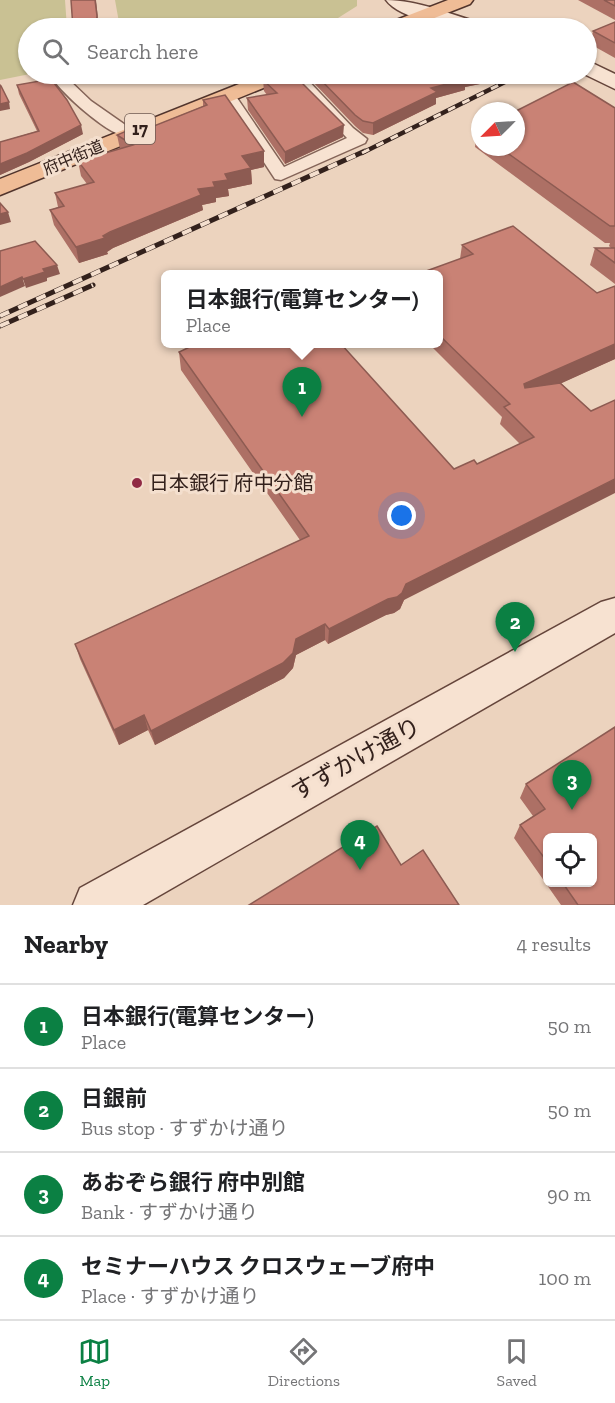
<!DOCTYPE html>
<meta charset="utf-8">
<style>
body{margin:0;font-family:"Zilla Slab","Noto Sans JP",serif;background:#f2f2f2;color:#202124}
.controls{position:absolute;right:18px;bottom:18px;display:grid;overflow:hidden;border-radius:9px;box-shadow:0 2px 4px #0004}
.controls button{width:54px;height:54px;display:grid;place-items:center;padding:0;border:0;border-bottom:2px solid #e0e0e0;background:#fff;color:#202124;font:30px sans-serif}
.compass{position:absolute;left:471px;top:102px;width:54px;height:54px;border-radius:50%;background:#fff;box-shadow:0 2px 4px #0004;rotate:246deg}
.you{position:absolute;left:402px;top:516px;width:21px;height:21px;margin:-15px;border:4px solid #fff;border-radius:50%;background:#1a73e8;box-shadow:0 0 0 9px #1a73e833}
.badge{display:grid;place-items:center;width:39px;height:39px;border-radius:50%;background:#0b8043;color:#fff;font-size:20px;font-weight:700}
.pin{position:absolute;translate:-50% -50px;filter:drop-shadow(0 2px 3px #0008)}
.pin::after{content:'';position:absolute;top:32px;width:21px;height:18px;background:inherit;clip-path:polygon(0 0,100% 0,50% 100%)}
.popup{position:absolute;left:161px;top:270px;width:282px;height:78px;box-sizing:border-box;display:grid;place-content:center;border-radius:9px;background:#fff;filter:drop-shadow(0 2px 4px #0005);font-size:20px;white-space:nowrap;color:#757577}
.popup b{font-size:22px;color:#202124}
.popup::after{content:'';position:absolute;left:50%;top:100%;margin-left:-12px;border:12px solid transparent;border-top-color:#fff}
.list{margin:0;padding:0;list-style:none}
h2{display:flex;justify-content:space-between;align-items:center;height:78px;margin:0;padding:0 24px;font-size:26px}
h2 small{font-size:20px;font-weight:400;color:#757577}
.list li{display:grid;grid-template-columns:39px 1fr auto;gap:18px;align-items:center;box-sizing:border-box;height:84px;padding:0 24px;border-top:2px solid #e0e0e0}
.list b{display:block;font-size:22px;white-space:nowrap}
.list p{margin:0;font-size:20px;white-space:nowrap;color:#757577}
.list em{font-size:20px;font-style:normal;color:#757577}
.icon{flex:none;width:33px;height:33px;fill:none;stroke:currentColor;stroke-width:2;stroke-linecap:round;stroke-linejoin:round}
.map{position:relative;flex:none;width:615px;height:905px;overflow:hidden}
.search{position:absolute;background:#fff;box-shadow:0 2px 4px #0004;left:18px;right:18px;top:18px;height:66px;display:flex;align-items:center;gap:15px;box-sizing:border-box;padding:0 21px;border-radius:33px;color:#757577;font-size:22px}
.sheet{height:414px;background:#fff}
nav{display:flex;justify-content:space-around;align-items:center;box-sizing:border-box;height:84px;border-top:2px solid #e0e0e0;background:#fff;font-size:16px;color:#757577}
nav a{display:grid;justify-items:center;gap:3px}
nav .on{color:#0b8043}
.map>svg:first-child{display:block}
.green{fill:#c9c193}
.lines{fill:none;stroke-linecap:round;stroke-linejoin:round}
.street-casing{stroke:#846458;stroke-width:3}
.secondary-casing{stroke:#65453b;stroke-width:3}
.primary-casing{stroke:#51342c;stroke-width:3}
.street{fill:#f7e2d1;fill-rule:evenodd}
.secondary{fill:#f7e2d1;fill-rule:evenodd}
.primary{fill:#efbc96;fill-rule:evenodd}
.rail-far1-casing{stroke:#33211c;stroke-width:4.5}
.rail-casing{stroke:#33211c;stroke-width:5}
.rail-far1{stroke:#f4dfce;stroke-width:3;stroke-dasharray:8;stroke-linecap:butt}
.rail{stroke:#f4dfce;stroke-width:4;stroke-dasharray:10;stroke-linecap:butt}
.wall{fill:#ad7065;fill-rule:evenodd}
.shaded-wall{fill:#8d5b52}
.building{fill:#c98275;stroke:#8d5b52;stroke-width:1.5}
.poi-dot{fill:#902a45;stroke:#f4dfce;stroke-width:2}
.labels{text-anchor:middle;stroke-width:6;stroke-linejoin:round;paint-order:stroke}
.far-street-label{font-size:16px;fill:#33211c;stroke:#f4dfce}
.shield{fill:#f4dfce;stroke:#6d5a51;stroke-width:1.5}
.shield-label{font-size:18px;font-weight:bold;fill:#33211c}
.poi-label{font-size:20px;fill:#33211c;stroke:#f4dfce;text-anchor:start}
.near-street-label{font-size:24px;fill:#33211c;stroke:#f4dfce}
</style>
<div class="map">
<svg width="615" height="905" viewBox="0 0 615 905">
<rect width="100%" height="100%" fill="#ecd3be"/>
<g class="green">
<path d="M0 0H65L67 28H28L30 74 0 80Z"/>
<path d="M115 0H357V6L338 18 357 28H120Z"/>
</g>
<g class="lines">
<defs>
<g id="street">
<path d="M286 74H302L353 128 367 139 365 143 281 180 275 179 220 95 223 92H233L284 167 347 138Z"/>
<path d="M64 78 69 80 91 101 134 131 136 134 134 137C115 142 68 98 56 83Z"/>
</g>
<g id="secondary">
<path d="M386 0C418 0 452 15 484 24L487 28C463 31 401 21 386 0Z"/>
<path d="M586 60 615 74V89L584 74H586Z"/>
<path d="M615 598V633L143 905H73L80 888 601 602Z"/>
</g>
<g id="primary">
<path d="M448 0H473L470 4 409 28H383L386 24Z"/>
<path d="M264 74H291L288 78 0 195V179Z"/>
</g>
</defs>
<use href="#street" class="street-casing"/>
<use href="#secondary" class="secondary-casing"/>
<use href="#primary" class="primary-casing"/>
<use href="#street" class="street"/>
<use href="#secondary" class="secondary"/>
<use href="#primary" class="primary"/>
<defs>
<path id="rail-far1" d="M362 153 521 74"/>
<g id="rail">
<path d="M0 316 365 151"/>
<path d="M0 326 93 285"/>
</g>
</defs>
<use href="#rail-far1" class="rail-far1-casing"/>
<use href="#rail" class="rail-casing"/>
<use href="#rail-far1" class="rail-far1"/>
<use href="#rail" class="rail"/>
</g>
<g class="wall">
<path d="M578 0H615V20Z"/>
<path d="M615 22V58L590 44 593 31Z"/>
<path d="M311 74H491L490 82 465 87V90L436 98V104L373 135 363 133 355 126 311 80Z"/>
<path d="M263 80 343 137 285 164 248 110 247 98 267 95 264 91Z"/>
<path d="M17 85 83 134 29 162 0 175V142L37 131 19 94Z"/>
<path d="M203 100 264 167 251 170 252 184 228 189 229 196 216 198V202L202 205 203 210 113 248 107 252 108 254 79 263 54 225 50 210 58 207 55 193 87 184 81 176 78 161 120 149 117 135 144 130 203 106Z"/>
<path d="M615 108V284L590 265 595 248H611L609 246 610 243H605L475 147 477 131 480 129V147H516Z"/>
<path d="M462 245 597 293 615 286V359L561 383 591 411 404 600 400 609 394 613 386 615 328 644 325 640 296 655 293 668 284 678 155 745 148 730 119 745 80 659 75 644 300 540 181 370 179 352 454 469 477 464 520 444 500 424 502 417 429 344H438V274L460 259Z"/>
<path d="M526 784 615 905H561L514 838 520 825 533 816 520 798ZM548 837 592 882H548Z"/>
</g>
<g class="shaded-wall">
<path d="M95 0H96L99 28H95Z"/>
<path d="M477 74H491L490 82 465 87V90L436 98V104L373 135V123L431 88 463 76Z"/>
<path d="M9 102 10 109 0 111V104Z"/>
<path d="M81 125 83 134 29 162 0 175V164Z"/>
<path d="M344 125 343 137 285 164V152Z"/>
<path d="M264 151V167L251 170 252 184 228 189 229 196 216 198V202L202 205 203 210 113 248 107 252 108 254 79 263 76 247 103 236 213 182 225 174 242 156Z"/>
<path d="M8 212 11 222 0 225V214Z"/>
<path d="M57 265 60 274 47 278V281L26 288 23 279 43 269Z"/>
<path d="M22 277 25 286 0 297V287Z"/>
<path d="M615 344V359L520 402 524 384Z"/>
<path d="M615 479V493L404 600 400 609 394 613 386 615 328 644 329 629 388 599 406 584Z"/>
<path d="M325 624V640L296 655 293 668 284 678 155 745 151 731 296 639Z"/>
<path d="M144 715 148 730 119 745 114 730Z"/>
</g>
<g class="building">
<path d="M71 0H95L97 16 95 28H73Z"/>
<path d="M604 0H615V6Z"/>
<path d="M615 22V43L593 31Z"/>
<path d="M290 74H293L344 125 285 152 247 98 277 93 263 80Z"/>
<path d="M315 74H477L463 76 466 79 431 88 437 92 373 123 363 121 355 115Z"/>
<path d="M51 79 67 100 81 125 27 153 0 164V142L39 131 17 85Z"/>
<path d="M573 82 615 108V226H610L499 147H516V111Z"/>
<path d="M0 85 1 86 9 102 0 104Z"/>
<path d="M225 95 264 151 242 156 251 168 225 174 228 180 213 182 215 187 198 189 201 195 110 232 103 236 105 238 76 247 50 210 64 206 55 193 94 182 78 161 133 145 117 135 138 126 144 130 207 105 203 100Z"/>
<path d="M0 203 8 212 0 214Z"/>
<path d="M513 226 597 293 615 286V344L524 384 525 388 560 383 591 411 615 400V479L406 584 402 593 397 597 388 599 329 629 325 624 296 639 293 653 283 663 151 731 144 715 114 730 75 644 309 536 179 352 196 344H341L454 469 474 460 477 464 534 437 504 407 510 404 438 334V274H418L473 254 462 245Z"/>
<path d="M35 241 57 265 43 269 45 272 23 279 22 277 0 287V251Z"/>
<path d="M595 248H615V263Z"/>
<path d="M615 727V905H578L562 882H592V837H548V863L520 825 545 809 526 784Z"/>
<path d="M377 826 401 865 423 850 459 905H249Z"/>
</g>
<circle class="poi-dot" cx="137" cy="483" r="6"/>
<g class="labels">
<g class="far-street-label">
<text transform="translate(73 157) rotate(-23)" y="6">府中街道</text>
</g>
<rect class="shield" x="125" y="114" width="30" height="30" rx="4.5"/>
<g class="shield-label">
<text x="140" y="135">17</text>
</g>
<g class="poi-label">
<text x="149" y="490">日本銀行 府中分館</text>
</g>
<g class="near-street-label">
<text transform="translate(356 759) rotate(-29)" y="8">すずかけ通り</text>
</g>
</g>
</svg>
<div class="controls">
<button><svg class="icon" aria-label="locate" viewBox="0 0 24 24"><circle cx="12" cy="12" r="6"/><path d="M12 2v4M12 18v4M2 12h4M18 12h4"/></svg></button>
</div>
<svg class="compass" viewBox="-18 -18 36 36"><path d="M0-13l5 13h-10z" fill="#e53935"/><path d="M0 13l5-13h-10z" fill="#757577"/></svg>
<div class="you"></div>
<div class="pin badge" style="left:302px;top:417px">1</div>
<div class="popup"><b>日本銀行(電算センター)</b>Place</div>
<div class="pin badge" style="left:515px;top:652px">2</div>
<div class="pin badge" style="left:572px;top:810px">3</div>
<div class="pin badge" style="left:360px;top:870px">4</div>
<div class="search"><svg class="icon" aria-label="search" viewBox="0 0 24 24"><circle cx="10" cy="10" r="6"/><path d="M15 15l6 6"/></svg>Search here</div>
</div>
<section class="sheet">
<h2>Nearby<small>4 results</small></h2>
<ul class="list">
<li><span class="badge">1</span><div><b>日本銀行(電算センター)</b><p>Place</p></div><em>50 m</em></li>
<li><span class="badge">2</span><div><b>日銀前</b><p>Bus stop · すずかけ通り</p></div><em>50 m</em></li>
<li><span class="badge">3</span><div><b>あおぞら銀行 府中別館</b><p>Bank · すずかけ通り</p></div><em>90 m</em></li>
<li><span class="badge">4</span><div><b>セミナーハウス クロスウェーブ府中</b><p>Place · すずかけ通り</p></div><em>100 m</em></li>
</ul>
</section>
<nav>
<a class="on"><svg class="icon" aria-label="map" viewBox="0 0 24 24"><path d="M3 6l6-2 6 2 6-2v14l-6 2-6-2-6 2zM9 4v14M15 6v14"/></svg>Map</a>
<a><svg class="icon" aria-label="directions" viewBox="0 0 24 24"><path d="M12 3l9 9-9 9-9-9zM9 14v-3h6M13 9l2 2-2 2"/></svg>Directions</a>
<a><svg class="icon" aria-label="saved" viewBox="0 0 24 24"><path d="M7 4h10v16l-5-4-5 4z"/></svg>Saved</a>
</nav>
